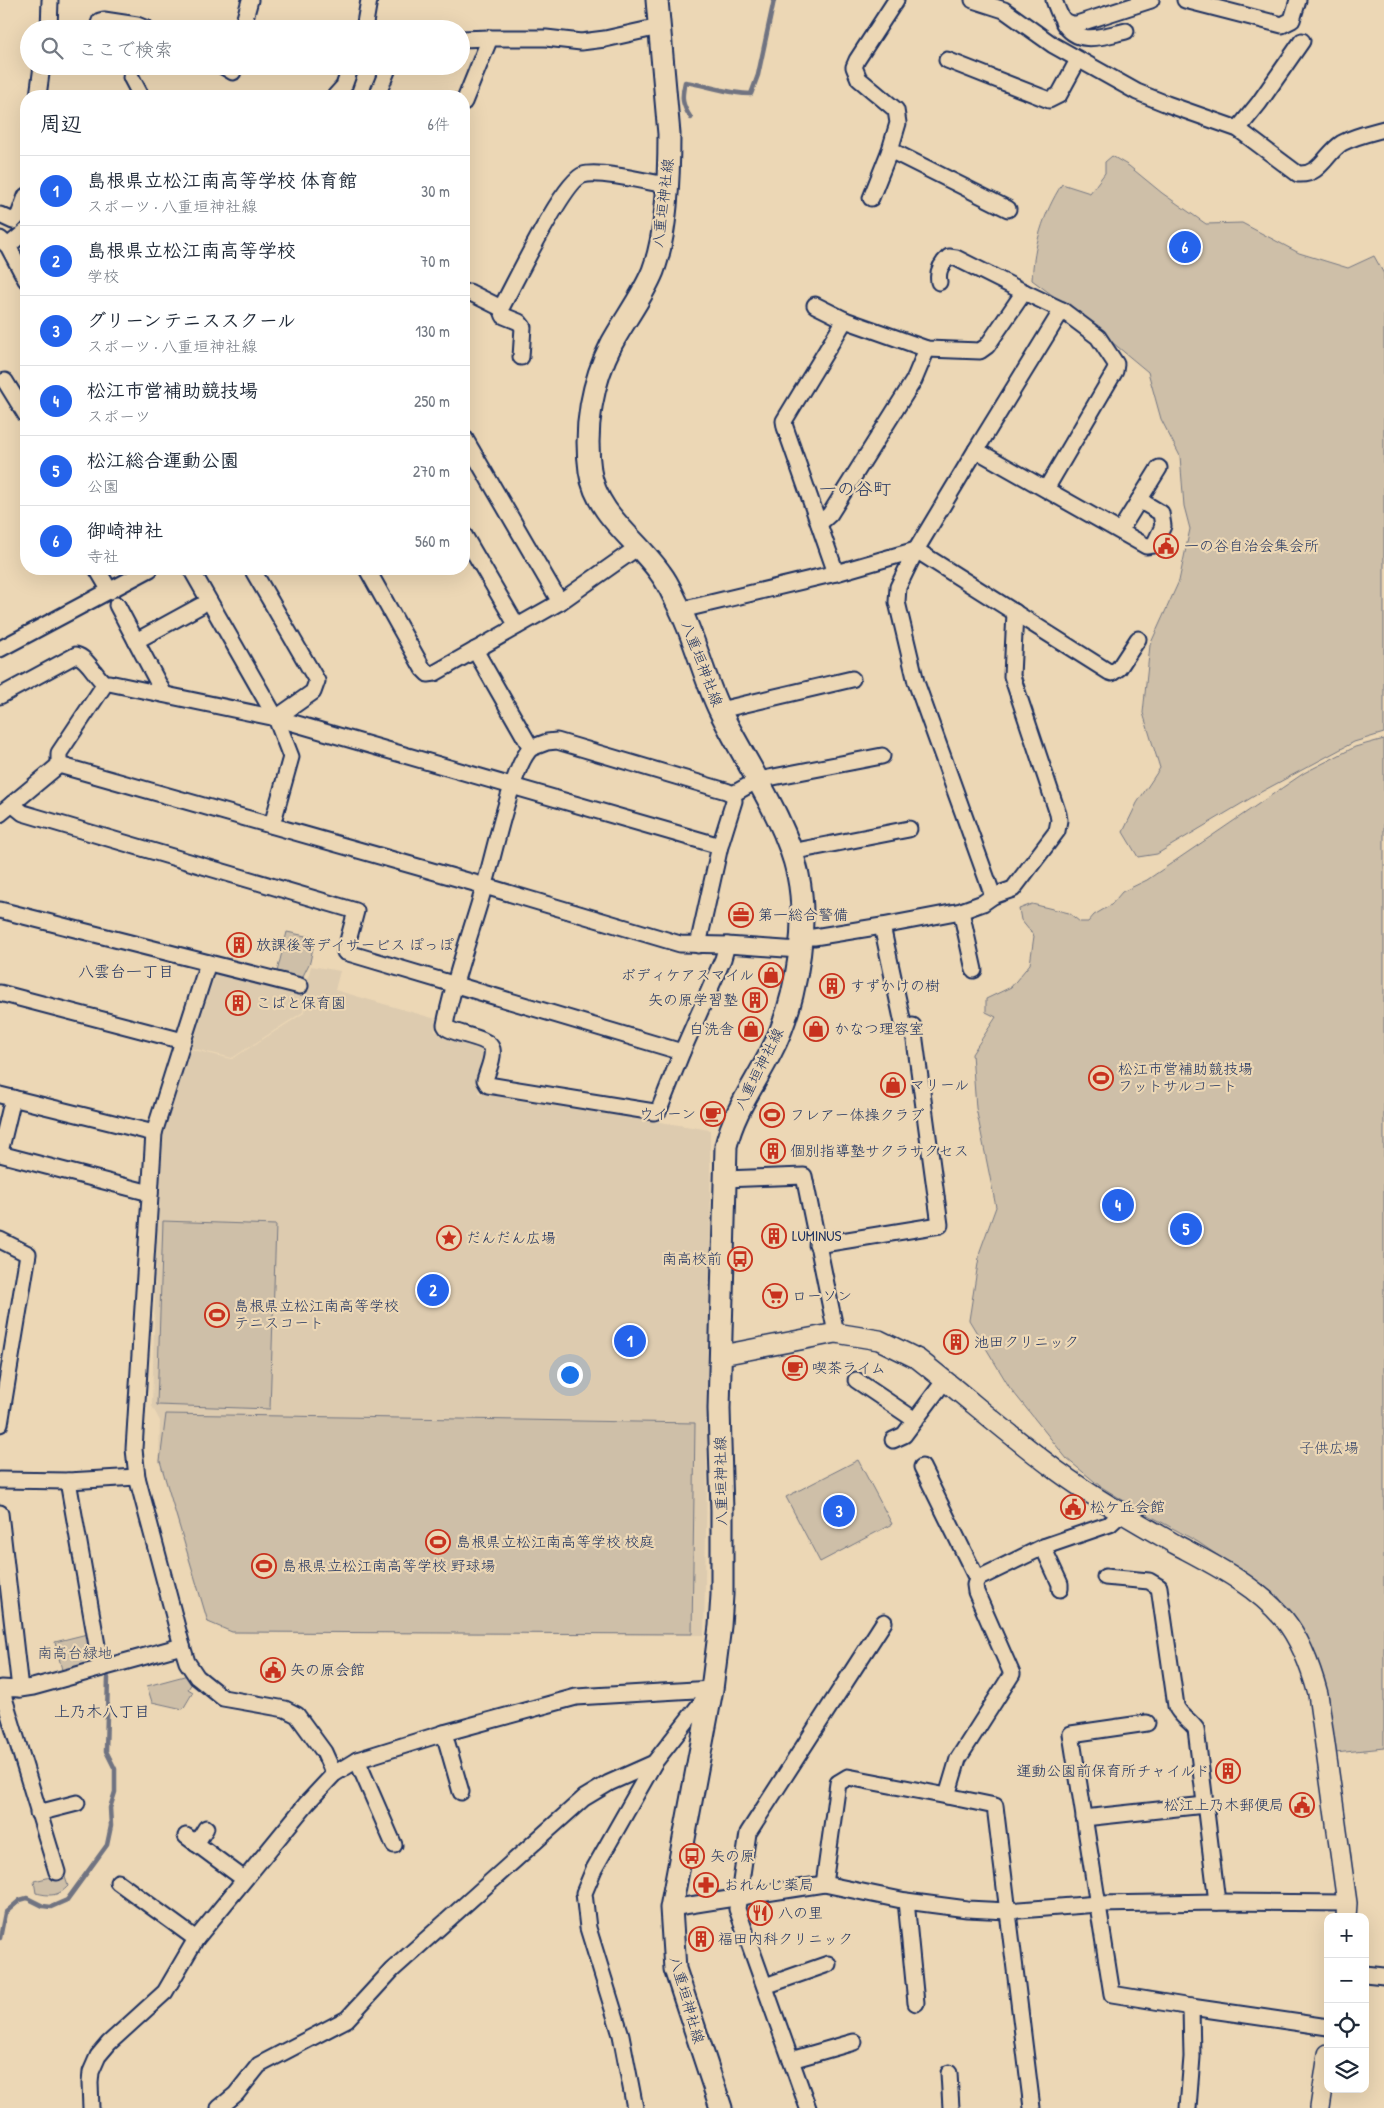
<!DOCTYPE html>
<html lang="ja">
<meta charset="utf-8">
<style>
body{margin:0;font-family:"Patrick Hand","Klee One",sans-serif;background:#f6f6f7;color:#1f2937}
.controls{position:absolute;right:15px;bottom:15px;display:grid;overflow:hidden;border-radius:10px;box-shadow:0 5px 20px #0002}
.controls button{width:45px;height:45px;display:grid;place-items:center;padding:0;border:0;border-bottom:1px solid #e0e1e3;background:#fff;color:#1f2937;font:25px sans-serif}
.you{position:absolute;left:569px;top:1374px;width:18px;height:18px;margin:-12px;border:4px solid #fff;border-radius:50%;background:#1a73e8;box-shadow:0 0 0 8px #1a73e833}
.badge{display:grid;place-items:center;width:32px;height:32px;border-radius:50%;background:#2563eb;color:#fff;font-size:16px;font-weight:700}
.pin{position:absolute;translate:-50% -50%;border:2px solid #fff;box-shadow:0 1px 5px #0006}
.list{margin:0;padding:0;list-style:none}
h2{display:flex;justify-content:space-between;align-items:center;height:65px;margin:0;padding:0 20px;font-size:21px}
h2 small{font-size:16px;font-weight:400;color:#747a83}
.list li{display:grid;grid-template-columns:32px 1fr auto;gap:15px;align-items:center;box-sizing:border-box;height:70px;padding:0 20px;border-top:1px solid #e0e1e3}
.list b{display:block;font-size:19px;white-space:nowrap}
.list p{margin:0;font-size:16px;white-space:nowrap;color:#747a83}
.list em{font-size:16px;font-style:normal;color:#747a83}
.icon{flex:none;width:28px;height:28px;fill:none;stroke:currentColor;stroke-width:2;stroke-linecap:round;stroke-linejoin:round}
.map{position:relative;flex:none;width:1384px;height:2108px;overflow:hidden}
.search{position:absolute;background:#fff;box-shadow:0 5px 20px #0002;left:20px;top:20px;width:450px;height:55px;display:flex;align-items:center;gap:12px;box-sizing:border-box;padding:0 18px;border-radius:28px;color:#747a83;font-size:19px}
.panel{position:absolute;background:#fff;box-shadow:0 5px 20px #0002;left:20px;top:90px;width:450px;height:485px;border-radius:20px}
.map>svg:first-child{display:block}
.built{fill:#ddcbaf}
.green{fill:#cebfa8;stroke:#747783}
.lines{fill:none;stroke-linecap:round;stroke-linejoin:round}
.stream{stroke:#6f7381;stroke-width:4.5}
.minor-casing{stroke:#1b2f5e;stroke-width:19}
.tertiary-casing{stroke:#1b2f5e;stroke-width:22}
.secondary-casing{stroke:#1b2f5e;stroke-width:25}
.minor{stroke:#ecd7b5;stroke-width:15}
.tertiary{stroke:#ecd7b5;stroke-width:19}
.secondary{stroke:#ecd7b5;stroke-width:21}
.labels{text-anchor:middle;stroke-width:4.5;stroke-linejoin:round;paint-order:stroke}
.street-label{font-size:15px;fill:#1b2f5e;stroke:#ecd7b5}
.poi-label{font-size:15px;fill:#1b2f5e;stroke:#ecd7b5;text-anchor:start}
.park-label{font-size:15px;fill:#364569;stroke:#ecd7b5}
.neighbourhood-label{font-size:16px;fill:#1b2f5e;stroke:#ecd7b5}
.quarter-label{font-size:18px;fill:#1b2f5e;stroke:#ecd7b5}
</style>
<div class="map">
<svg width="1384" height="2108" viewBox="0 0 1384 2108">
<rect width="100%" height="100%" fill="#ecd7b5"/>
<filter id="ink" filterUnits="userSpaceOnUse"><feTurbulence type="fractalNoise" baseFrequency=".02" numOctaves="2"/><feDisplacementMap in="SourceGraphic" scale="10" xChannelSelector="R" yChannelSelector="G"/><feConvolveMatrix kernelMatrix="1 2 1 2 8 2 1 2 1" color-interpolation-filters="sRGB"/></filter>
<g filter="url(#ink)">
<g class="built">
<path d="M311 966 340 971 335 990 436 1019 435 1031 483 1049 487 1056 478 1093 710 1130 711 1269 704 1635 232 1633 207 1622 159 1461 160 1421 152 1406 157 1217 164 1132 190 1049 232 1059 304 1013 307 981Z"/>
<path d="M217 968 305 992 303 1012 232 1058 191 1048Z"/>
</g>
<g class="green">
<path d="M1112 156 1129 166 1162 193 1206 224 1242 223 1299 253 1348 268 1374 256 1384 274V733L1354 742 1261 792 1157 854 1138 857 1123 832 1137 803 1160 768 1143 713 1150 645 1179 581 1190 529 1184 506 1180 456 1161 419 1148 372 1083 318 1032 280C1034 245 1043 214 1062 184L1090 193 1105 173V162Z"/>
<path d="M1384 739V1748L1335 1753 1298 1625 1278 1596 1198 1542 1134 1507 1100 1486 1067 1459 1010 1388 969 1320 980 1251 996 1207 976 1108 972 1054 996 1017 986 1012V999L1011 987 1030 964 1034 936 1021 920 1019 909 1032 904 1069 913 1080 922H1088L1094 915 1111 905 1122 892 1147 880 1304 773 1355 747Z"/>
<path d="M287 932 315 938 310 962 300 982 276 976Z"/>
<path d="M163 1221 276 1225 270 1409 157 1405Z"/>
<path d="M166 1414 695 1423 692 1634 232 1632 208 1622 160 1461Z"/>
<path d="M858 1460 892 1524 820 1562 786 1497Z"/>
<path d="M87 1634 93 1659 86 1668 63 1674 55 1642Z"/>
<path d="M188 1675 192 1683 188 1689 193 1692 183 1709 152 1702 147 1686Z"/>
<path d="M64 1874 68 1886C58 1897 49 1896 36 1893L34 1881Z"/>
</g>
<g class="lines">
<g class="stream">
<path d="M691 118C682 105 681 98 685 82 707 85 728 94 751 94L758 75 774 0"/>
<path d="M0 1938 5 1913 20 1900 27 1898 43 1906 51 1907 67 1900 107 1845 111 1826 110 1808 115 1792V1769L106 1751 108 1678"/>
</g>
<defs>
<g id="minor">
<path d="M973 0 1004 10 1053 45 1137 92 1167 104 1238 129 1298 174C1320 176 1326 153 1342 143 1355 136 1369 133 1384 129"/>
<path d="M1054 0C1059 13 1061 25 1077 24L1151 0"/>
<path d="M1185 0 1282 25 1292 20 1298 0"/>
<path d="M1063 22C1078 47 1103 36 1126 31"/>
<path d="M49 29 50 0"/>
<path d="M97 29 100 21 104 20 137 25 147 29"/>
<path d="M242 29 250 0"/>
<path d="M364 29 369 0"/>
<path d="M461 39 490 38"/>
<path d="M947 60 1049 100 1059 95 1078 60"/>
<path d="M223 66 233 72"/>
<path d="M131 77 141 96"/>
<path d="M38 96 42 66"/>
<path d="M335 96 344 86 351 66"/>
<path d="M377 96 389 66"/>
<path d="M464 102 490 38H546L581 42 605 39 659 27"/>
<path d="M1238 129 1259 103 1302 41"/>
<path d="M890 150 898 123 896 110 859 79 854 67 857 60 896 0"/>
<path d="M871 198 890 150 1008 209"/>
<path d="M0 215 13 221 19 215 26 196"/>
<path d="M0 239 8 246 26 280"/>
<path d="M8 246 26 231"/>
<path d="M469 292 501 308"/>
<path d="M1024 292 1062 310 1098 337 1116 364 1115 371 1046 489"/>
<path d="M815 305 845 320 927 349 980 351 987 346 1024 292 956 258 949 257C941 264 937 271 939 282"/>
<path d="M1062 310 976 450 1146 546 1154 545 1163 526 1161 513 1139 500"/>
<path d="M521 357 523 327 519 322 504 316 501 308C514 285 563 181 583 175 599 170 648 182 666 185"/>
<path d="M5 381 26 415"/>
<path d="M464 437 560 602 638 547"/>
<path d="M976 450 916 550 898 587 897 602 916 682 993 896"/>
<path d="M819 524 830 514 914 380 927 349"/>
<path d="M1123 526 1159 468"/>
<path d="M464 535 517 626"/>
<path d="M97 569 110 591"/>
<path d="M191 569 276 718 720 846"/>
<path d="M252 569 317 681 313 692 276 718"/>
<path d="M367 569 423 669 428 674 435 673 560 602"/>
<path d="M836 573 785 427 784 421 845 320"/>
<path d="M117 605 164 694"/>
<path d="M681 610 836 573 916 550 1109 672 1112 673 1119 668 1138 639"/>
<path d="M136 641 200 606"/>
<path d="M0 649 150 569"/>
<path d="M475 650 531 748 547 742 557 741 726 791 733 794 734 801 720 846 698 945"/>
<path d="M0 696 76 655C88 658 95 676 105 684"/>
<path d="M720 710 852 679"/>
<path d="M531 748C512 766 494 855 485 884 472 931 454 977 445 1025L447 1028C457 1035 489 1037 492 1049 494 1058 487 1072 485 1080L488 1085 654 1112 659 1110 682 1052"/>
<path d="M59 765V753L105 684 109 683 276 718 291 757 272 825"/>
<path d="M733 794 758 780 882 756"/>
<path d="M12 804 23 813 356 911 345 952 682 1052 723 959 727 945"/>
<path d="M0 814 59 765 485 886 680 944 727 945 799 950"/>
<path d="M791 852 909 829"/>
<path d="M0 910 300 986"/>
<path d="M961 911 974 970"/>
<path d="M882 926 904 1028"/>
<path d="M801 937H814L882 926 961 911 983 903 993 896 1013 889 1057 831 1059 820 1058 814 1012 676 1015 612"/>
<path d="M0 993 183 1041 208 963"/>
<path d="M183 1041 154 1133 134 1449 137 1477 182 1646 187 1662 197 1677 223 1698 285 1709 297 1715 324 1752 334 1774"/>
<path d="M0 1095 154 1133"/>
<path d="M0 1152 13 1098"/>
<path d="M0 1154 150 1193"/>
<path d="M724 1179 804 1176 836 1333"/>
<path d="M0 1240 28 1254 0 1424"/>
<path d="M817 1245 940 1225 913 1026"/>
<path d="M856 1380 915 1420"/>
<path d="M893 1440 904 1435 945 1380"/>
<path d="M922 1467 977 1579"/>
<path d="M0 1480 68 1481 137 1477"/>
<path d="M68 1481 101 1668"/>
<path d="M0 1513 20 1689 33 1687 182 1646"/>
<path d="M1043 1547 1060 1584V1589"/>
<path d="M1105 1577 1149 1581 1159 1587 1176 1706C1180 1716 1190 1720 1196 1729L1217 1902"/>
<path d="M20 1689 1 1688 57 1872"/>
<path d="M1147 1723 1071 1734 1112 1994 1191 2007"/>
<path d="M444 1733 461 1792"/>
<path d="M357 1760 394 1845"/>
<path d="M947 1796 995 1806 1032 2108"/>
<path d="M38 1813 77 1803"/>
<path d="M1084 1818 1205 1805"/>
<path d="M186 1836 244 1879"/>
<path d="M196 1844 206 1828"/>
<path d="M118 1882 196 1939"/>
<path d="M824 1884 838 1783 848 1777 947 1796 958 1759 1012 1674 976 1592 975 1585 977 1579 1043 1547 1110 1524 1121 1514"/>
<path d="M906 1901 916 2003"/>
<path d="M671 1908 824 1884 906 1901 967 1909 1008 1911 1098 1904 1217 1902 1347 1903"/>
<path d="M1365 1974 1384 1976"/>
<path d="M765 1986 828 1964"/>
<path d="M791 2060 854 2042"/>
<path d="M949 2073 951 2108"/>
<path d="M91 2108 90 2083 91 2072 98 2056 109 2043 165 1992 196 1939 307 1803 334 1774 357 1760 444 1733 576 1697 712 1689"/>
<path d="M219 2108 236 2094 259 2065 347 2019 392 1970 584 1798 609 1783 654 1763 711 1690"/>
<path d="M635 2108 621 2035 588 1928 584 1893 594 1869 654 1763"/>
<path d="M808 2108 737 1909 748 1833 884 1622"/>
<path d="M1188 2108 1192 2057 1191 2007 1328 2027"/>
</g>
<g id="tertiary">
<path d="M722 1355 836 1333 879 1340 918 1359C964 1395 1009 1435 1056 1470 1094 1498 1135 1521 1175 1544 1214 1565 1254 1584 1284 1619 1301 1640 1311 1668 1318 1694L1347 1903 1346 1917"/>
<path d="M1320 2108 1328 2054"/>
</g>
<path id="secondary" d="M657 0 669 134C669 174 667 234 653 271 643 296 625 319 612 343 592 382 584 427 590 471 596 515 638 540 661 574 668 583 672 593 677 603 695 637 703 676 720 711 745 762 786 819 798 875 806 913 801 957 792 995 787 1015 780 1035 771 1052 755 1084 734 1111 726 1146L719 1409 722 1511V1595L720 1626 712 1689 671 1908 675 1969 721 2108"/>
</defs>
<use href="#minor" class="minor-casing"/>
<use href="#tertiary" class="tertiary-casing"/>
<use href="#secondary" class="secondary-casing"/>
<use href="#minor" class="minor"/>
<use href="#tertiary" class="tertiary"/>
<use href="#secondary" class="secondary"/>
</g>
</g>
<defs>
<symbol id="civic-ring" viewBox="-11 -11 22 22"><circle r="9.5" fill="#ecd7b5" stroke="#c8321e" stroke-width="1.5"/><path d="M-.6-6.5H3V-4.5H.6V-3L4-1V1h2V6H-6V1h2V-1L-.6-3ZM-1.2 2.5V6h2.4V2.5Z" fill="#c8321e"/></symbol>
<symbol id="office-ring" viewBox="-11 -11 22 22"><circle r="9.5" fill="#ecd7b5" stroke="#c8321e" stroke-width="1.5"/><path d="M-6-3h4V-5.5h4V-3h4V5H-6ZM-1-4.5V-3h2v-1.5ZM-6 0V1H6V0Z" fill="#c8321e"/></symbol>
<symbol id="building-ring" viewBox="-11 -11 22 22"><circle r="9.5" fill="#ecd7b5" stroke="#c8321e" stroke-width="1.5"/><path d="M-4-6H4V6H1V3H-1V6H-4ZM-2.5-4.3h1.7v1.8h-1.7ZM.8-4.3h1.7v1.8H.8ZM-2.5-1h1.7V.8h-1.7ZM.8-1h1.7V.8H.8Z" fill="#c8321e"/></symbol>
<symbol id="shop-ring" viewBox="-11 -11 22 22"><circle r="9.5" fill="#ecd7b5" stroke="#c8321e" stroke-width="1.5"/><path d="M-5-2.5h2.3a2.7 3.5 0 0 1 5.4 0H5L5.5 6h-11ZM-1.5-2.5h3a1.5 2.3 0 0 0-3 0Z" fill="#c8321e"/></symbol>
<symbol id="stadium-ring" viewBox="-11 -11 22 22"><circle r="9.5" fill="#ecd7b5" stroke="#c8321e" stroke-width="1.5"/><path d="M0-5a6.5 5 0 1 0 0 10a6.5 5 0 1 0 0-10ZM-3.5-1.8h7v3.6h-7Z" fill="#c8321e"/></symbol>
<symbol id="cafe-ring" viewBox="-11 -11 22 22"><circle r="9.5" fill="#ecd7b5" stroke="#c8321e" stroke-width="1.5"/><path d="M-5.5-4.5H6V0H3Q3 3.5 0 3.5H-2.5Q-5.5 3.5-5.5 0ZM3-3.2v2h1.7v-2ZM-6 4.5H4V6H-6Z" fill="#c8321e"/></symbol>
<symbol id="sight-ring" viewBox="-11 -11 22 22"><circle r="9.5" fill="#ecd7b5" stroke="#c8321e" stroke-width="1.5"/><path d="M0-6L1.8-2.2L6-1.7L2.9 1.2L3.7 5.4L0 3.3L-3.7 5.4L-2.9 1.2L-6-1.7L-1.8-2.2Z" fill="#c8321e"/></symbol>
<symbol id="bus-ring" viewBox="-11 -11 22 22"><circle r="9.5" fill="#ecd7b5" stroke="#c8321e" stroke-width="1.5"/><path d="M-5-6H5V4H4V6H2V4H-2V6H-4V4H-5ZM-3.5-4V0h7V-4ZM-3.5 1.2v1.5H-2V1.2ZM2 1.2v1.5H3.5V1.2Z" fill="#c8321e"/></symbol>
<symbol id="supermarket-ring" viewBox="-11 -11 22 22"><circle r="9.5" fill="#ecd7b5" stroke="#c8321e" stroke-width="1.5"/><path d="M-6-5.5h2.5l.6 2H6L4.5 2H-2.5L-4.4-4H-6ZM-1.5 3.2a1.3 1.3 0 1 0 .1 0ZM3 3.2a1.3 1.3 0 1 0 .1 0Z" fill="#c8321e"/></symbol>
<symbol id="pharmacy-ring" viewBox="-11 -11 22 22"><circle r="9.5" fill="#ecd7b5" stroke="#c8321e" stroke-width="1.5"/><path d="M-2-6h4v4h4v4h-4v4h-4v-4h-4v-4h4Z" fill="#c8321e"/></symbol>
<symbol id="restaurant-ring" viewBox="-11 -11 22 22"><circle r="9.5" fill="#ecd7b5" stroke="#c8321e" stroke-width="1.5"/><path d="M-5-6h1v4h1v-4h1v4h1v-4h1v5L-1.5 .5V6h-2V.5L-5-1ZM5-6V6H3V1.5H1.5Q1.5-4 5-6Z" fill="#c8321e"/></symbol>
</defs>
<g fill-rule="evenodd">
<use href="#civic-ring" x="1152" y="532" width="28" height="28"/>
<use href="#office-ring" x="727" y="901" width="28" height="28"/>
<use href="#building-ring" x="225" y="931" width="28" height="28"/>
<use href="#shop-ring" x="757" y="961" width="28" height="28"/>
<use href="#building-ring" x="818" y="972" width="28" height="28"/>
<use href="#building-ring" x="741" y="986" width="28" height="28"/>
<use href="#building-ring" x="224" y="989" width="28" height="28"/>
<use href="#shop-ring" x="737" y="1015" width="28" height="28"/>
<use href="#shop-ring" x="802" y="1015" width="28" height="28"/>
<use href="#stadium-ring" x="1087" y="1064" width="28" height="28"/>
<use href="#shop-ring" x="879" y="1071" width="28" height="28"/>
<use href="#cafe-ring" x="699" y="1100" width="28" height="28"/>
<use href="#stadium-ring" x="758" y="1101" width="28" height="28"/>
<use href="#building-ring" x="759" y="1137" width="28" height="28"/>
<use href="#building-ring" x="760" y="1222" width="28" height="28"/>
<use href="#sight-ring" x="435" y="1224" width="28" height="28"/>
<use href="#bus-ring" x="726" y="1245" width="28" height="28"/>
<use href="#supermarket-ring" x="761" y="1282" width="28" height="28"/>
<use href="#stadium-ring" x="203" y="1301" width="28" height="28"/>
<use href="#building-ring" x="942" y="1328" width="28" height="28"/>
<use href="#cafe-ring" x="781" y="1354" width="28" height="28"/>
<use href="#civic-ring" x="1059" y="1493" width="28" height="28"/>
<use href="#stadium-ring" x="424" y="1528" width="28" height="28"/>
<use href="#stadium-ring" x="250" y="1552" width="28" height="28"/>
<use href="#civic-ring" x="259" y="1656" width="28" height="28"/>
<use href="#building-ring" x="1214" y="1757" width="28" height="28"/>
<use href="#civic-ring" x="1288" y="1791" width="28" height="28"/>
<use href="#bus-ring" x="678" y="1842" width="28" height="28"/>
<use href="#pharmacy-ring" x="692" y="1871" width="28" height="28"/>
<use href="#restaurant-ring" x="746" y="1899" width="28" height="28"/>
<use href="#building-ring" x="687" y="1925" width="28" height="28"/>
</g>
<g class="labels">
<g class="street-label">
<text transform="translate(663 203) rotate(-83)" y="5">八重垣神社線</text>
<text transform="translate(702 664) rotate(69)" y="5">八重垣神社線</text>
<text transform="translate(759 1069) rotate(-63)" y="5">八重垣神社線</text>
<text transform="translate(721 1481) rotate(-91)" y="5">八重垣神社線</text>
<text transform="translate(687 2000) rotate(74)" y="5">八重垣神社線</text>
</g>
<g class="poi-label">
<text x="1184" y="551">一の谷自治会集会所</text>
<text x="758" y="920">第一総合警備</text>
<text x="256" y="950">放課後等デイサービス ぽっぽ</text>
<text x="754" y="980" text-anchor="end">ボディケアスマイル</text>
<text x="850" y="991">すずかけの樹</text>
<text x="738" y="1005" text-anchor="end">矢の原学習塾</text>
<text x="256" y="1008">こばと保育園</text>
<text x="734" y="1034" text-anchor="end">白洗舎</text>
<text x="834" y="1034">かなつ理容室</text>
<text x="1118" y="1074">松江市営補助競技場<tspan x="1118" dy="17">フットサルコート</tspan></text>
<text x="910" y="1090">マリール</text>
<text x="696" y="1119" text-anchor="end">ウイーン</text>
<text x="790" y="1120">フレアー体操クラブ</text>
<text x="790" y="1156">個別指導塾サクラサクセス</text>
<text x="792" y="1241">LUMINUS</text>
<text x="466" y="1243">だんだん広場</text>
<text x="722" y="1264" text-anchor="end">南高校前</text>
<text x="792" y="1301">ローソン</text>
<text x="234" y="1311">島根県立松江南高等学校<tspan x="234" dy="17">テニスコート</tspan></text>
<text x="974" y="1347">池田クリニック</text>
<text x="812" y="1373">喫茶ライム</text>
<text x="1090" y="1512">松ケ丘会館</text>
<text x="456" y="1547">島根県立松江南高等学校 校庭</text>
<text x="282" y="1571">島根県立松江南高等学校 野球場</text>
<text x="290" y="1675">矢の原会館</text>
<text x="1210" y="1776" text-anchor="end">運動公園前保育所チャイルド</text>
<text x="1284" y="1810" text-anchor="end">松江上乃木郵便局</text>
<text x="710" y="1861">矢の原</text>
<text x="724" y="1890">おれんじ薬局</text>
<text x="778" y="1918">八の里</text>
<text x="718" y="1944">福田内科クリニック</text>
</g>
<g class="park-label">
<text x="1329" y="1453">子供広場</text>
<text x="75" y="1658">南高台緑地</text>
</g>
<g class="neighbourhood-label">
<text x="126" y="977">八雲台一丁目</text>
<text x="102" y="1717">上乃木八丁目</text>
</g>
<g class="quarter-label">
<text x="855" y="495">一の谷町</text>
</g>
</g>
</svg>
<div class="controls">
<button>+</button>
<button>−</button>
<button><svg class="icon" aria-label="locate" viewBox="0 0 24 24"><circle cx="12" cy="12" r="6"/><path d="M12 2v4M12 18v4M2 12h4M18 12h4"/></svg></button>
<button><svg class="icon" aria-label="layers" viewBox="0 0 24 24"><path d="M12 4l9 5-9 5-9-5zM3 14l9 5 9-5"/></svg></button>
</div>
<div class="you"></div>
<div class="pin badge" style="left:630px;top:1341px">1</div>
<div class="pin badge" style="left:433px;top:1290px">2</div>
<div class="pin badge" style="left:839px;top:1511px">3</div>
<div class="pin badge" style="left:1118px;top:1205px">4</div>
<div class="pin badge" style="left:1186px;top:1229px">5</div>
<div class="pin badge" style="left:1185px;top:247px">6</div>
<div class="search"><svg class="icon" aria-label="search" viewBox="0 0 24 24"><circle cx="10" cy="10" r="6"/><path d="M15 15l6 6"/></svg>ここで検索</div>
<section class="panel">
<h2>周辺<small>6件</small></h2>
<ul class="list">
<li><span class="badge">1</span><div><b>島根県立松江南高等学校 体育館</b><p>スポーツ · 八重垣神社線</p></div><em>30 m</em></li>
<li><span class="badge">2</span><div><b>島根県立松江南高等学校</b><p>学校</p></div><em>70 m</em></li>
<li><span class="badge">3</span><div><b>グリーンテニススクール</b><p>スポーツ · 八重垣神社線</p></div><em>130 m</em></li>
<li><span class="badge">4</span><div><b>松江市営補助競技場</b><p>スポーツ</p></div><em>250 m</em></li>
<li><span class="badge">5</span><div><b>松江総合運動公園</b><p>公園</p></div><em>270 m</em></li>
<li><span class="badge">6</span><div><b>御崎神社</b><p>寺社</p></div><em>560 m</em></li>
</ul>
</section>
</div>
